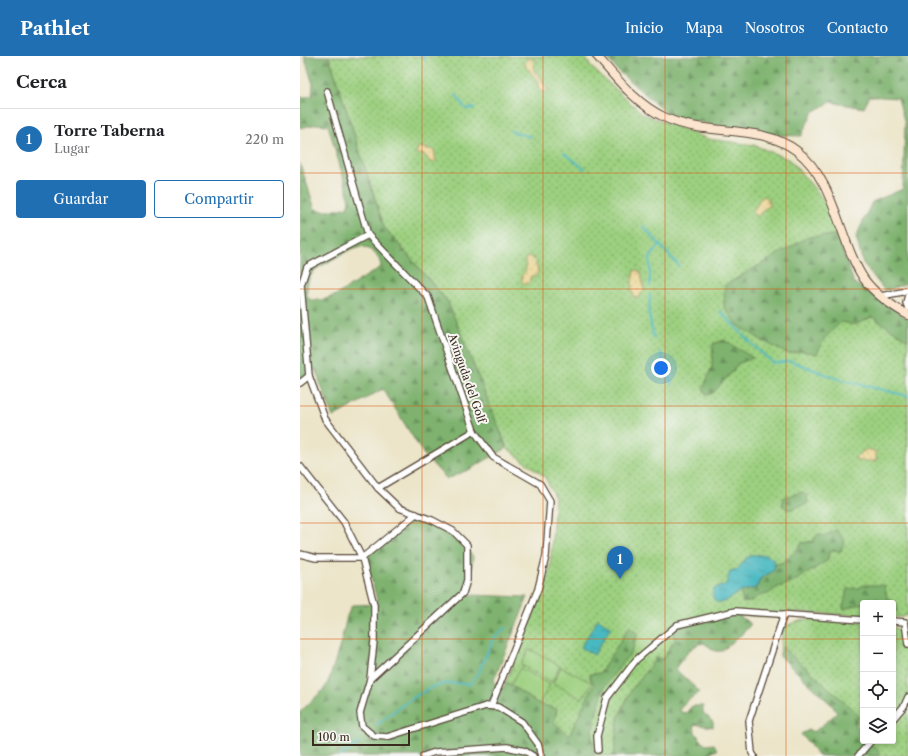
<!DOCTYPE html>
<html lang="es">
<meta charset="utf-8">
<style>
body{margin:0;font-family:"Libre Caslon Text",serif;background:#f2f2f2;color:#202124}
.controls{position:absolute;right:12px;bottom:12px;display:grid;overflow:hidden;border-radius:4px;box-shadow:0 2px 6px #0003}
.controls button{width:36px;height:36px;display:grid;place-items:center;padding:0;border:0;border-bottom:1px solid #e0e0e0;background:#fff;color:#202124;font:20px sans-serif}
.scale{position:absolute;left:12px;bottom:10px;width:98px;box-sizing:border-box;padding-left:4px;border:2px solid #3b2a1e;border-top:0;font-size:11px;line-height:14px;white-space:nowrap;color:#3b2a1e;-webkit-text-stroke:3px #f6f6f2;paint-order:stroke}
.you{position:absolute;left:361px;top:312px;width:14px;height:14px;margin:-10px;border:3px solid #fff;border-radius:50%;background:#1a73e8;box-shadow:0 0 0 6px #1a73e833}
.badge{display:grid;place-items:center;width:26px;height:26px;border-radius:50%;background:#1f6fb2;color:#fff;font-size:13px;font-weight:700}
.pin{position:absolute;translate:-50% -33px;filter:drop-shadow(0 1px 2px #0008)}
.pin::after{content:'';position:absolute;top:21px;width:14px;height:12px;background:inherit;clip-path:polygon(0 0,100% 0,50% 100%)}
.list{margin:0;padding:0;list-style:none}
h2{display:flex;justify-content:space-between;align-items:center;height:52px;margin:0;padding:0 16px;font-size:17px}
h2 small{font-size:13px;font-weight:400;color:#757577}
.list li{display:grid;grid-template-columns:26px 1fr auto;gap:12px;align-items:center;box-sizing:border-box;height:60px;padding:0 16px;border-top:1px solid #e0e0e0}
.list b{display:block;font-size:15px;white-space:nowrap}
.list p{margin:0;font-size:13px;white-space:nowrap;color:#757577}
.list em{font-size:13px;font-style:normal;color:#757577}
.actions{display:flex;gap:8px;padding:12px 16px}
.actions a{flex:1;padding:9px 0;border:1px solid #1f6fb2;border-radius:4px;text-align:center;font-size:14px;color:#1f6fb2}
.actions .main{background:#1f6fb2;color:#fff}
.icon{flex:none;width:22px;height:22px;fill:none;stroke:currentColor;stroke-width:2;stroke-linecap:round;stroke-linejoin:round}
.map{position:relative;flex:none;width:608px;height:700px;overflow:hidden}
header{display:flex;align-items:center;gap:24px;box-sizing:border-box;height:56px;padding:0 20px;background:#1f6fb2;color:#fff}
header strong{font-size:19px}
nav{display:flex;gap:22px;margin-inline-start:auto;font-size:14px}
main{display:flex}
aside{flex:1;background:#fff}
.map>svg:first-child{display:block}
.grass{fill:url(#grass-dots);stroke:#6c7d4f}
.forest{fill:url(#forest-firs);stroke:#5c6e46;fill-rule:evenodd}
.sand{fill:url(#sand-dots);stroke:#94825e}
.pitch{fill:#9dd080;stroke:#6c7d4f}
.water{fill:url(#water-ripples);stroke:#427270}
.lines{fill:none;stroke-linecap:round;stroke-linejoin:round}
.stream{stroke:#4ab9c1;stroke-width:2}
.minor-casing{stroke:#564638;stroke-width:8}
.secondary-casing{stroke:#564638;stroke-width:10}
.minor{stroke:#fff;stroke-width:5.5}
.secondary{stroke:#fbe5cf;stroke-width:8}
.grid{fill:none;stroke:#df570d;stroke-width:1;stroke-opacity:0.55}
.labels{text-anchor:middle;stroke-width:4;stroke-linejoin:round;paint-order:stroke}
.street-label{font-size:11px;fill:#3b2a1e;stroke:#f6f6f2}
</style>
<header>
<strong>Pathlet</strong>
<nav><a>Inicio</a><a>Mapa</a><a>Nosotros</a><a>Contacto</a></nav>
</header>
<main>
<aside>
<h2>Cerca<small></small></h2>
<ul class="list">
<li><span class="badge">1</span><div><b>Torre Taberna</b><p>Lugar</p></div><em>220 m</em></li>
</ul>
<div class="actions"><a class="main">Guardar</a><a>Compartir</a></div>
</aside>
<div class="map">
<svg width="608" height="700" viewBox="0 0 608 700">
<defs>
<pattern id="grass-dots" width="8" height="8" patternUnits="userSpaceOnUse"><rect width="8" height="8" fill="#9dd080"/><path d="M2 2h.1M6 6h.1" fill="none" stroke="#81a968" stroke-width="1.8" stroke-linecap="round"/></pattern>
<pattern id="forest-firs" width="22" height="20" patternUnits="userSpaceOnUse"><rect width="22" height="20" fill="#7eb26e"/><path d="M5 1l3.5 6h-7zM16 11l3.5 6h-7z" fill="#68915a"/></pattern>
<pattern id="sand-dots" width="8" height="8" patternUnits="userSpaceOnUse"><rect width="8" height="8" fill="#eeda9e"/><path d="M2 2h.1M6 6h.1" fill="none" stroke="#cdbb88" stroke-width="1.8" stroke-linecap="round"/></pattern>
<pattern id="water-ripples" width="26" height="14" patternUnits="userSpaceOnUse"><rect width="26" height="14" fill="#4ab9c1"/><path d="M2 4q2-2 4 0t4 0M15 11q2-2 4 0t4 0" fill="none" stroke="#3f979c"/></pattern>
</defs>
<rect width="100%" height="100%" fill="#f6f6f2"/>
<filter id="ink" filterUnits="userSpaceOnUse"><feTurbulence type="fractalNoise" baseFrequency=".025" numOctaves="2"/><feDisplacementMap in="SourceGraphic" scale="8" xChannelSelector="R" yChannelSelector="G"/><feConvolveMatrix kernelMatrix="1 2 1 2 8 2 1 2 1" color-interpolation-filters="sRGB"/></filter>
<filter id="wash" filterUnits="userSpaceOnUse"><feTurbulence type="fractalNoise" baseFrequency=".012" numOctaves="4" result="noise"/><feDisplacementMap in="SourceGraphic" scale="16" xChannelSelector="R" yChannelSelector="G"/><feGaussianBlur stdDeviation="0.9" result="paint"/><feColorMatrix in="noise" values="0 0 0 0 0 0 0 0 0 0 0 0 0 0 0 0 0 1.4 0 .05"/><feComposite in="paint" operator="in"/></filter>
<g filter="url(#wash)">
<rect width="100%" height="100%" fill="#ece5c9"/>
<g class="grass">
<path d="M29 0H284L292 12 343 58 408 83 454 89 490 104 526 146 554 227 608 263V559L602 561H593V547H563V559L485 556 484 562 440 559 388 570 321 700H285L203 633 241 540 250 512 255 442 245 421 207 392 148 246 84 171Z"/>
<path d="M508 563 563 566V678L480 600 483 571 493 567Z"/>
<path d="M593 571 602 575H608V700H557L567 685H593Z"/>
</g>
<g class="forest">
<path d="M4 0H29L84 171 148 246 207 392 170 413 147 423 124 399 83 333 33 361 15 313 0 322V107L15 153C24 157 38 154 47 151L49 145 47 134 28 69 17 68 0 72V42L12 40 13 28ZM62 190C73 194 80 200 81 211L36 239 23 244H11L7 240C6 230 9 220 16 213L51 193Z"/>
<path d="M306 0H608V227L585 235 563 207 556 181 572 146 603 133 605 68 598 42 569 40 564 52 531 46 513 56 501 80 478 79 418 70 370 60 316 13Z"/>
<path d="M537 179 554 227 608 263V284L572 261 555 269 541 266 524 283 517 298 502 295 488 298 463 285 437 269 424 251 425 229 508 181Z"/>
<path d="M424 284 453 302 437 308 432 316 413 337 407 339 403 333 412 311 413 288Z"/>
<path d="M503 436 507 439 508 447 489 454 482 449 484 441Z"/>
<path d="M113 462 138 470 159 486 173 500 169 539 228 541 193 626 203 633 206 626 239 648 257 653 254 666 269 680 294 628 290 623V618L300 617 329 571 338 578 331 597 322 607 305 630 297 654 292 676 294 700H0V656L25 632 30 621 41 586 47 560 52 549 78 548 66 502Z"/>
<path d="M536 474 545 485 540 496 535 494 529 495 528 504 492 527 478 531 468 538 458 540 453 545 443 547 440 536 456 532 461 522 473 515 475 510V508L482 507 494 497 502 487 513 485 518 478 525 480Z"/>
<path d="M564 529H584L588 544 596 546 597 555 593 556V547L567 546 543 553 547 533 559 532Z"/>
<path d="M435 557 451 568 442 578 422 595H415L404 587C392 588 382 603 375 613L400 636 385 646 380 653 381 656 386 657 392 650H403V656L413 666V671L394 668 395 676 405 689 414 688 417 694 403 700H311L314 699 318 662 331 634 357 601 362 604 376 582 372 577 378 570Z"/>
<path d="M481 590 557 657 558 662 555 670 563 678V685H566L578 693 580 700H519L501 678 509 674 514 676 537 657 532 649 480 600Z"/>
</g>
<g class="sand">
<path d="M228 2 234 4V15L241 21C242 29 246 28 247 34L245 36 239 35 237 24 225 10 226 4Z"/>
<path d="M118 91 134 94 136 105 131 107 125 99 117 98 116 97Z"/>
<path d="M464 140 468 143 469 149 463 154 459 159 455 160 453 155 458 148 459 144Z"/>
<path d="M230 201 233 202 237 211 238 215 236 220H231L229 227 225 228 222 226V219L226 215 225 203Z"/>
<path d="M337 214 341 217 344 234 338 242H335C329 234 333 225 334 215Z"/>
<path d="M568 393 576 396V405H557L555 402C560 399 562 395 568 393Z"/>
</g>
<g class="pitch">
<path d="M229 593 260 610 252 626 221 609Z"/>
<path d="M261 611 292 627 282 643 253 627Z"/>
<path d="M220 612 250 629 239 648 211 629Z"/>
</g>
<g class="water">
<path d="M454 499H465L473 503 475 510 473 515 461 522 456 532C451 533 445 534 440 536 433 539 418 555 413 541 412 537 413 535 415 532L426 529 430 515 438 513C445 505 443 502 454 499Z"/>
<path d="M298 563 311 571 294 599 281 591Z"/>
</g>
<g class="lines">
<g class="stream">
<path d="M123 0 125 4"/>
<path d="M156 39 166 53 174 52"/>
<path d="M211 75 231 81"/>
<path d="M264 97 285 113"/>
<path d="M343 170 379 210"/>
<path d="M350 230V202L360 189"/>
<path d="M350 239 349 259 354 283"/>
<path d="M420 255 454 290 473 307 491 305 538 323 608 340"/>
<path d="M360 296 372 329"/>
<path d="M78 668C95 654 120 634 142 628 150 626 161 628 170 628L179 616 193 583 205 572"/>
<path d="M40 700 59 687"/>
</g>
</g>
</g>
<g filter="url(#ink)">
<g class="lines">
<defs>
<g id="minor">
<path d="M27 35 68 179 128 241 174 375 193 401 240 428 250 445 246 500 238 533 191 650"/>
<path d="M68 179 7 211 1 229 9 320 25 363 78 432 99 452 132 464 153 475 167 489V524L163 537 70 623 60 657 62 670 74 680 87 681 186 650 198 651 222 666 238 688 241 700"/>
<path d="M608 239 606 247 608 252"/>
<path d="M581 240 602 236 608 233"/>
<path d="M0 327 9 320"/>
<path d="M0 410 44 466 62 502 74 549V585L70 623"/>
<path d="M78 432 174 375"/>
<path d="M0 498 16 502H62L116 458"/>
<path d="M593 565 605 566 608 588"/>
<path d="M593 663 604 650 608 641"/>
<path d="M298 694 297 680 307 642 336 604 377 569 435 555 563 564"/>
<path d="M123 700 135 696 207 691 225 695 233 700"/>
<path d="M454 700 452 697 449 665 484 558"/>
<path d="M558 700 571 685"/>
</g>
<path id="secondary" d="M297 0C317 23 337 49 366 62 407 81 460 67 497 95 535 124 539 185 564 223 575 238 592 250 608 259"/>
</defs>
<use href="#minor" class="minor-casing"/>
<use href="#secondary" class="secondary-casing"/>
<use href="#minor" class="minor"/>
<use href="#secondary" class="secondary"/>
</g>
</g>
<path class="grid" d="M122 0V700M243 0V700M365 0V700M486 0V700M0 117H608M0 233H608M0 350H608M0 467H608M0 583H563M593 583H608"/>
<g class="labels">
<g class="street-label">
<text transform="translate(167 322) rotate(71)" y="4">Avinguda del Golf</text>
</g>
</g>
</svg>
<div class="controls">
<button>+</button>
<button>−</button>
<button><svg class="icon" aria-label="locate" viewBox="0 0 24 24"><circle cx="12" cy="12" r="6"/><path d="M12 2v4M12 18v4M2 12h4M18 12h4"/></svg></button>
<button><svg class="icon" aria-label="layers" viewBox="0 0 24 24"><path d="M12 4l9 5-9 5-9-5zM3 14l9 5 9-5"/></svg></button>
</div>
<div class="scale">100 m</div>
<div class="you"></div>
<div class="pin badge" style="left:320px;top:523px">1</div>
</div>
</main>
